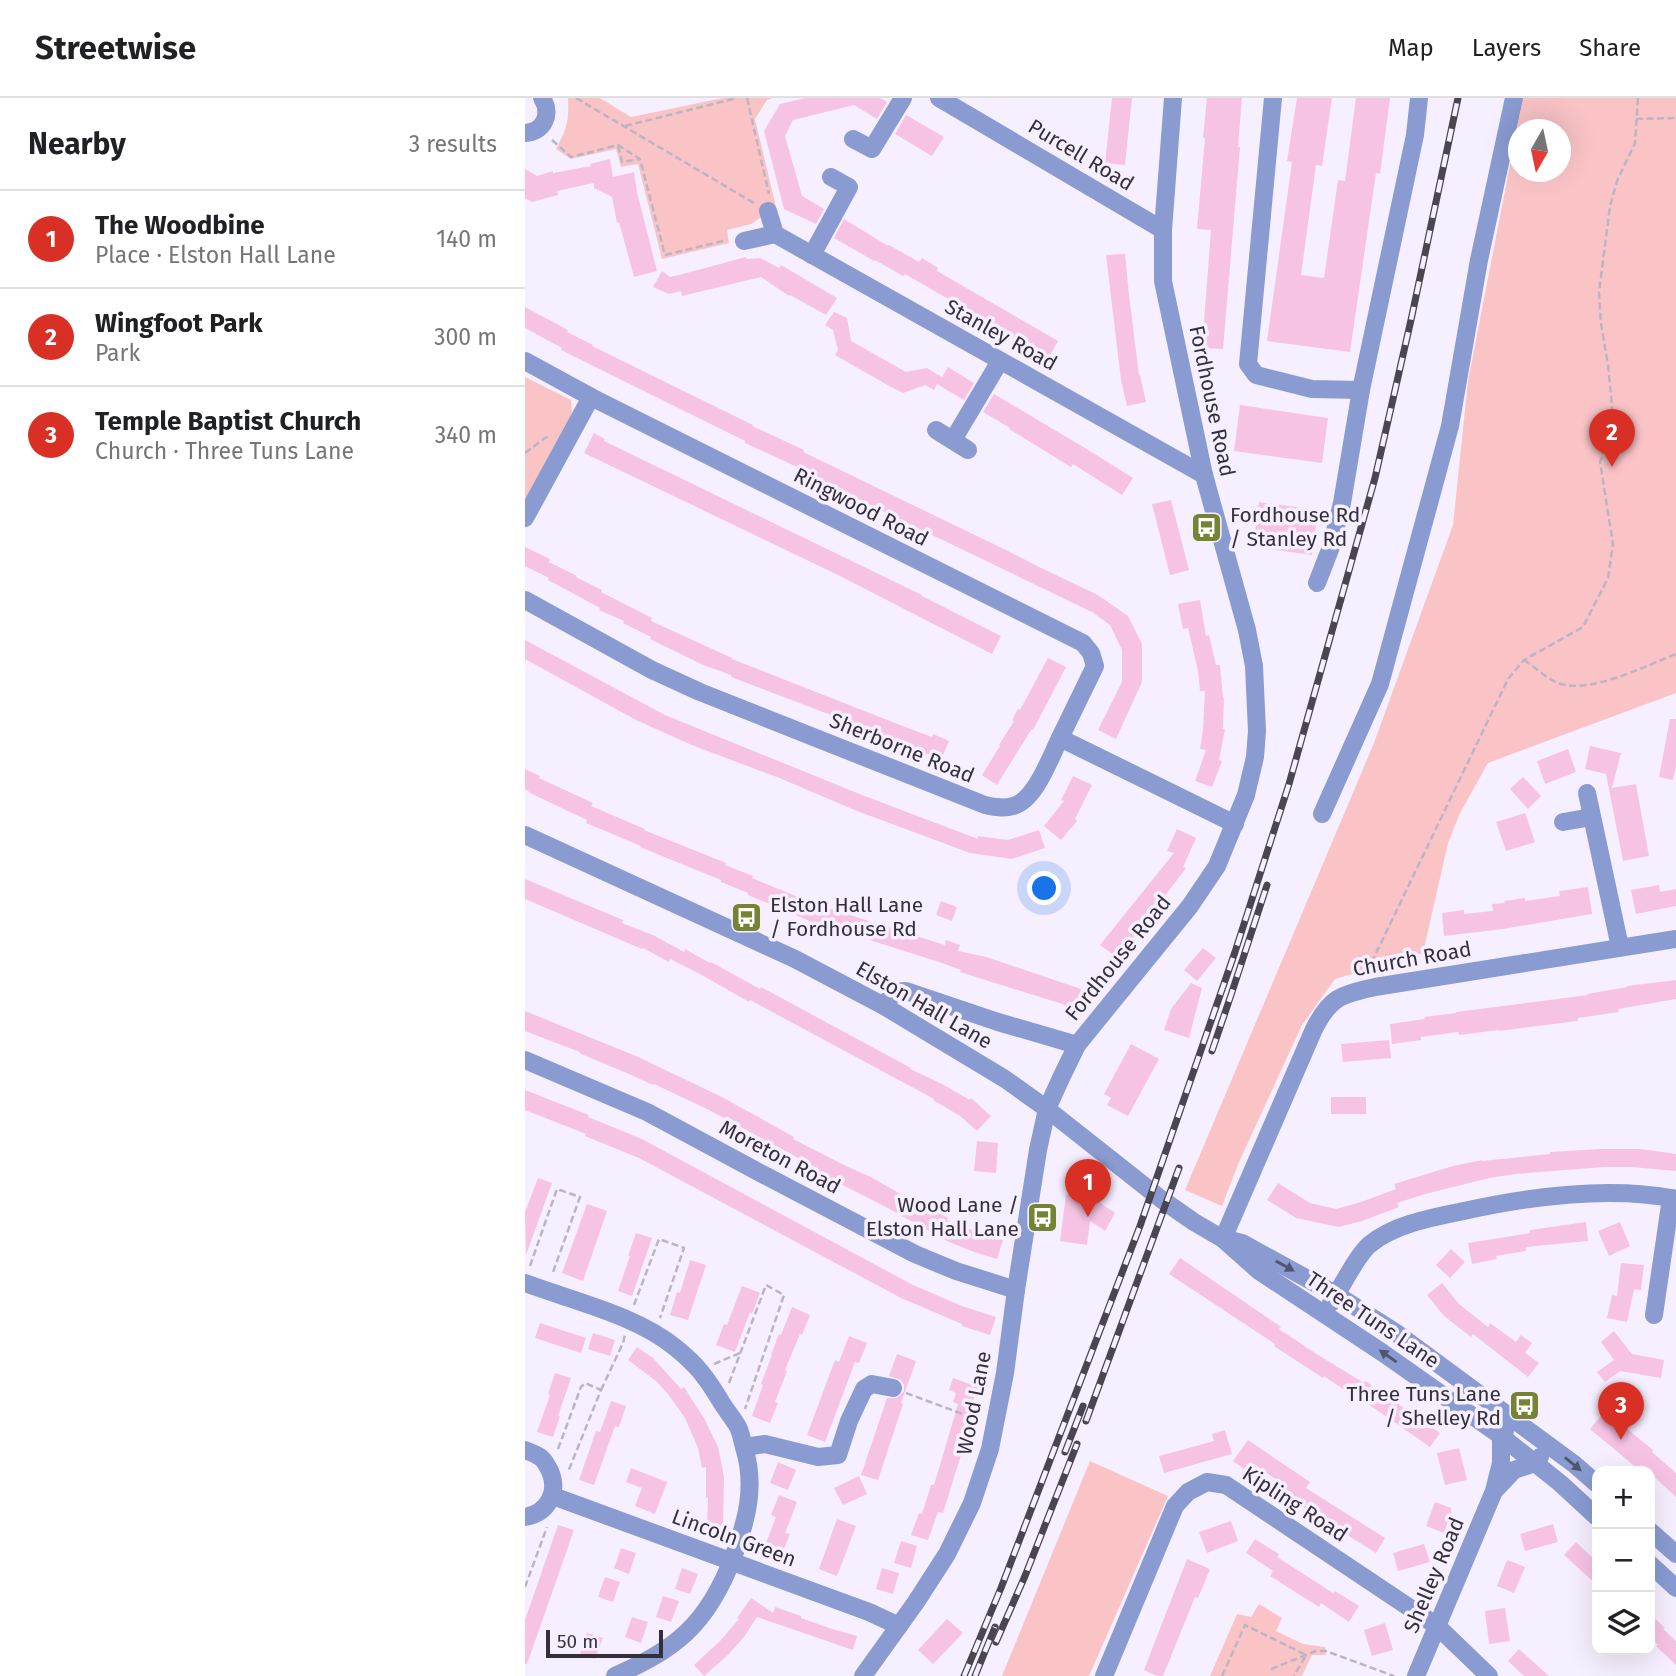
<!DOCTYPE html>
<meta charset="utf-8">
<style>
body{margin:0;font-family:"Fira Sans",sans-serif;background:#f6f6f6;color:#202124}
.controls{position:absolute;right:21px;bottom:21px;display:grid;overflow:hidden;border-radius:14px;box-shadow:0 7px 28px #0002}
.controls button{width:63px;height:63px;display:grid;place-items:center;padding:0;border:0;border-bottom:2px solid #e0e0e0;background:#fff;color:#202124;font:35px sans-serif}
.compass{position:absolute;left:983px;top:21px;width:63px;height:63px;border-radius:50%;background:#fff;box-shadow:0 7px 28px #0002;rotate:189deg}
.scale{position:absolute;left:21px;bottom:18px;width:117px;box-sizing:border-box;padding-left:7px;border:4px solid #34303a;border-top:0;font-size:19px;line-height:24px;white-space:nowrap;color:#34303a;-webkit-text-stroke:5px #f6efff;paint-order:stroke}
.you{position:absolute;left:520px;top:791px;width:24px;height:24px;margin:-18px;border:5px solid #fff;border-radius:50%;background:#1a73e8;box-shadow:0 0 0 10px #1a73e833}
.badge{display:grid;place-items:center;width:46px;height:46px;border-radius:50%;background:#d93025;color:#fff;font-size:23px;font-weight:700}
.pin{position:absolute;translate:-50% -58px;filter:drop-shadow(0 2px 4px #0008)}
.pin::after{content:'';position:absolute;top:37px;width:24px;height:21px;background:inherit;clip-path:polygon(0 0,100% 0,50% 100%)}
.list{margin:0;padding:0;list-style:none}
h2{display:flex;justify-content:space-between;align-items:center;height:91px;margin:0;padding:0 28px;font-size:30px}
h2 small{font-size:23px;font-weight:400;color:#757577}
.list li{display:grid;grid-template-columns:46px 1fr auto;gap:21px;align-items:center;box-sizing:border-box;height:98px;padding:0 28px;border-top:2px solid #e0e0e0}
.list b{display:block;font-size:26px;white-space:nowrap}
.list p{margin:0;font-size:23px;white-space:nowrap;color:#757577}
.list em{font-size:23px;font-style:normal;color:#757577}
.icon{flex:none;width:38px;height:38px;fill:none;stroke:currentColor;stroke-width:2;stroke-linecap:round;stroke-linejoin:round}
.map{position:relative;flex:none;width:1151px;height:1578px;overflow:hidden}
header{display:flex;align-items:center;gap:42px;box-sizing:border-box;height:98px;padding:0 35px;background:#fff;border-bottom:2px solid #e0e0e0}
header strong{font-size:33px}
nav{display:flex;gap:38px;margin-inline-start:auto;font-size:24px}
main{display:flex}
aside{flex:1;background:#fff}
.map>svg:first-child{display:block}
.green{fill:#fac4c7;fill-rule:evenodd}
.building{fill:#f7c3e5}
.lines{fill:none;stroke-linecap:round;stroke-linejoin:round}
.path{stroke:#bbb5c3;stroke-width:2.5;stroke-dasharray:7 3.5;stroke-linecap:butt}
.minor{stroke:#899bd1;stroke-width:18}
.rail-casing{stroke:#4a4651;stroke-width:7}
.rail{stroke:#f6efff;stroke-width:4.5;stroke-dasharray:13;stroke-linecap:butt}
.oneway{fill:#52556f}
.labels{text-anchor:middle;stroke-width:7;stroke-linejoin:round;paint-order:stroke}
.street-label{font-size:21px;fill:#34303a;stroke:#f6efff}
.poi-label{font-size:21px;fill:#34303a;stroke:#f6efff;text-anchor:start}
</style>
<header>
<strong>Streetwise</strong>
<nav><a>Map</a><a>Layers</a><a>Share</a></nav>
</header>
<main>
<aside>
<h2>Nearby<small>3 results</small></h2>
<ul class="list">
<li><span class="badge">1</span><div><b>The Woodbine</b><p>Place · Elston Hall Lane</p></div><em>140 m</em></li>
<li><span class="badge">2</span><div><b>Wingfoot Park</b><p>Park</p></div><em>300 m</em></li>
<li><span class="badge">3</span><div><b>Temple Baptist Church</b><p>Church · Three Tuns Lane</p></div><em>340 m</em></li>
</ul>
</aside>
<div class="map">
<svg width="1151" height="1578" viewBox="0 0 1151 1578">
<rect width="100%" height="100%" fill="#f6efff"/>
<g class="green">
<path d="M43 0H75L106 19 198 0H248L242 2 230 21 251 109 226 126 202 132 204 145 137 161 113 66 96 69 91 51 46 61 31 51C42 30 44 24 43 0Z"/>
<path d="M998 0H1151V595L963 665 935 715 923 745 898 855 810 881 777 927 714 1064 697 1108 660 1092 849 645 928 427 943 283ZM993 32H1036V74H993Z"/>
<path d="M0 279 46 302 47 319 0 402Z"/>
<path d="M565 1363 643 1398 564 1578H477Z"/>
<path d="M734 1506 757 1520 751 1533 778 1546 800 1549 801 1557H787L777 1578H685L712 1516 726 1519Z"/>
</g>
<g class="building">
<path d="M280 0H355L362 4 352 21 329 7 268 22 260 38 277 98 299 111 291 126 259 111 239 33 255 6Z"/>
<path d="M587 0H607L600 67 580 65Z"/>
<path d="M682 0H717L713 49H715L698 251 677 250 686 132 672 131 680 40H678Z"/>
<path d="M772 0H807L797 68 791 67 776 177 799 180 813 82 820 83 831 0H865L855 76 851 75 825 254 742 243 767 64 762 63Z"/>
<path d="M381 17 419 39 407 58 370 36Z"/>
<path d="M85 61 88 79 109 74 112 94 132 173 109 179 94 124 92 125 87 99 69 90V85L32 93 33 97 7 104 0 100V71L12 78 28 73V75L66 68 65 66Z"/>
<path d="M319 121 363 148 364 147 394 164 397 160 413 170 412 173 533 243 524 259 380 176 378 178 350 162 349 163 309 140Z"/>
<path d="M600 156 604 197 614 277H615L621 304 602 308 596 282 581 157Z"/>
<path d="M221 159 222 161 235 160 254 170 256 167 312 200 301 217 265 197 264 198 236 179 157 198 156 193 144 196 128 189 137 173 145 179 154 177Z"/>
<path d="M0 209 43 232 42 234 68 247 67 248 228 327 227 328 279 352 278 354 303 366 485 454 512 468 573 497 603 518 617 546V584L591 641 573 632 597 584V552L585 527 567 514 351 410 272 369 220 345V343L36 252 37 250 0 230Z"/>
<path d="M309 214 322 220 326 243 381 274 402 270 417 279 414 284 423 269 449 285 439 302 412 286 409 292 400 287 378 295 366 289 310 257 313 252 308 232 300 227Z"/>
<path d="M469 296 565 353 608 380 597 397 548 366 546 369 484 331 485 330 458 314Z"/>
<path d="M715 307 803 320 797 365 709 353Z"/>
<path d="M69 335 80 341 79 343 397 497V498L476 538 467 556 313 477 59 355Z"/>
<path d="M646 402 664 472 645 477 627 406Z"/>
<path d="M734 404 793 412 787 457 728 449Z"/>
<path d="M0 449 25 461 24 464 52 478 51 479 77 492 76 494 127 520 126 523 207 560V561L375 627 407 639 408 636 424 643 416 662 366 640 206 579V577L178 567 125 541 126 539 98 525 99 523 74 512 75 510 23 482 24 480 0 468Z"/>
<path d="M675 502 681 538 684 537 691 567H695L698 600H699L698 631H700L694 662 697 663 687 689 670 683 681 652 675 651 678 632 680 593H675L673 573 663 530 658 531 653 506Z"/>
<path d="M0 542 140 617 337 697 453 741V738L483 742 514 732 520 750 487 761 445 755 332 713 252 679 169 648 111 622 0 561Z"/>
<path d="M523 560 541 569 508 632H506L472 687 457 677 475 648 474 647 489 623 487 622 493 611 495 612Z"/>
<path d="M1145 621H1151V668L1148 682 1134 679Z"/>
<path d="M1065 648 1096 655 1087 690 1111 686 1124 758 1098 763 1081 676 1060 671Z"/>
<path d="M1043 651 1051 674 1020 686 1012 663Z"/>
<path d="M0 671 15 678 14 680 68 705 66 708 120 731 119 732 201 765 200 767 228 778 227 780 290 806 420 847 421 842 435 847 433 853 461 859 556 891 550 910 435 874 436 872 414 864 285 823 223 797V795L196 784V782L115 749 116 748 61 725 62 722 7 696 0 691Z"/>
<path d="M548 678 567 687 550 721 552 723 536 742 519 728 539 703 536 702Z"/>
<path d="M998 679 1016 698 1003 711 985 691Z"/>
<path d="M1000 715 1010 744 981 753 971 724Z"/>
<path d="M652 731 671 740 658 769 661 770 593 860 575 847 649 755 642 753Z"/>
<path d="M0 781 98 822 97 825 130 838 159 854 160 851 185 865 186 864 235 891 236 889 386 970 385 971 417 986 445 1002 446 1000 466 1018 452 1033 435 1018 408 1002 409 1001 225 902 224 904 175 876 145 861 144 864 118 850 117 851 0 801Z"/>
<path d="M1134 787 1135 794 1151 791V808L1111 816 1106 792Z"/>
<path d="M1063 789 1067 816 978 831 919 838 917 815 939 812V816L968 813 967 806 980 805 979 803 1000 800V803L1035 798 1034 793Z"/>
<path d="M416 803 432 809 427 823 411 817Z"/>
<path d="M678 850 691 860 672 883 659 872Z"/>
<path d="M1151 882V901L1093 911 1094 914 1053 920V923L974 933V932L934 937 933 934 896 939V942L867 946 865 926 900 921 899 919 931 915V914L1063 897 1062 896 1102 889V888Z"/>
<path d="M666 885 677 890 664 940 639 932 646 911Z"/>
<path d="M0 913 111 958 197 999 269 1039 268 1041 321 1068 346 1079 398 1109 399 1107 423 1120 422 1122 444 1131 478 1142 472 1161 449 1154 422 1143 359 1108 308 1082 287 1070 288 1068 184 1012 129 986 128 987 104 976 54 955 55 954 0 933Z"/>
<path d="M864 942 866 960 818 964 816 946Z"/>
<path d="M606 946 634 961 603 1018 582 1007 586 1000 579 996Z"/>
<path d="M0 992 64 1017 63 1019 117 1041 388 1187 437 1208 471 1219 465 1237 437 1228V1226L376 1200 114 1060 60 1038 61 1036 0 1012Z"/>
<rect x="806" y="999" width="35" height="17"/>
<path d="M452 1043 473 1045 471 1075 449 1073Z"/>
<path d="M1075 1051H1116L1151 1056V1073L1107 1069H1079L990 1076 964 1080 900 1096 872 1105 874 1109 837 1123 814 1129 771 1120 742 1102 753 1085 785 1105 811 1111 836 1104 871 1091 869 1086 928 1068 957 1062V1063L1025 1056V1054Z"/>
<path d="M13 1080 27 1085 1 1157 0 1114Z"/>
<path d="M556 1092 590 1115 580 1133 565 1123 562 1147 535 1143 541 1097Z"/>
<path d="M62 1106 82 1113 58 1183 37 1175Z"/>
<path d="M1061 1124 1063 1143 1001 1149V1153L971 1158 972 1161 947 1166 943 1145 1005 1135V1132Z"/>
<path d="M1095 1124 1105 1148 1084 1158 1073 1133Z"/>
<path d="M111 1135 127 1140 107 1198 93 1193 105 1158H103Z"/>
<path d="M926 1151 940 1164 925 1180 911 1167Z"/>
<path d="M655 1160 756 1229 754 1231 790 1255 839 1285 840 1283 915 1335 905 1349 826 1294 825 1296 799 1278 798 1280 749 1248 750 1246 644 1176Z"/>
<path d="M165 1162 181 1167 163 1222 145 1217 152 1194 155 1195Z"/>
<path d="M1096 1165 1119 1167 1116 1192 1109 1191 1102 1224 1082 1220 1087 1197 1092 1198Z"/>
<path d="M917 1185 934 1206 963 1229 965 1225 991 1244 996 1237 1007 1245 1000 1255 1014 1265 1003 1279 948 1236 946 1239 919 1218 902 1197Z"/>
<path d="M217 1188 235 1195 227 1216 225 1214 210 1254 191 1247 199 1226 202 1227Z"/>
<path d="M267 1209 285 1217 277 1237 275 1236 260 1272 262 1273 250 1304 253 1305 245 1325 227 1318 238 1287 236 1286 247 1257H246L254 1236 256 1237Z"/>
<path d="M15 1225 61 1240 56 1255 10 1240Z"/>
<path d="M1089 1233 1107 1256 1139 1262 1136 1280 1095 1273 1080 1284 1072 1274 1089 1262 1076 1244Z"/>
<path d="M68 1235 90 1242 85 1258 63 1251Z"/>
<path d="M324 1238 342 1245 334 1265 330 1264 300 1344 282 1337 310 1262 314 1264Z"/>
<path d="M112 1249 128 1260 156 1291 159 1289 180 1322 193 1349 199 1379 198 1432 182 1431 183 1400H181V1369L177 1370 173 1350 160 1320 143 1296 131 1283 103 1262Z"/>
<path d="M372 1256 391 1263 376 1305 378 1306 353 1382 336 1377 362 1300H372L379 1293V1287L376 1282 364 1278Z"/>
<path d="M30 1275 46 1280 33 1318H35L28 1339 12 1334 25 1297 23 1296Z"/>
<path d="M428 1280 453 1289 439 1329 444 1331 418 1415 413 1414 403 1442 386 1437 394 1415 397 1416 406 1387H409L433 1306 428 1304 431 1295 424 1292Z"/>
<path d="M86 1303 101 1308 94 1329 90 1328 69 1387 54 1382 71 1333 75 1334Z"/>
<path d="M1080 1313 1128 1352 1127 1354 1151 1375V1399L1125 1375V1373H1123L1116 1367 1113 1371 1065 1331Z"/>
<path d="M700 1332 707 1356 639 1375 634 1358 689 1343 687 1336Z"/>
<path d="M723 1342 785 1384 781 1390 860 1440 851 1455 779 1410V1409L756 1393 760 1388 729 1366 723 1374 708 1363Z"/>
<path d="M934 1350 942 1382 920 1387 912 1355Z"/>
<path d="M253 1364 271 1372 263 1392 245 1385Z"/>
<path d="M106 1370 142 1384 130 1416 110 1408 117 1390 101 1384Z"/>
<path d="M334 1378 342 1396 318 1407 309 1390Z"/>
<path d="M254 1397 272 1404 260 1435 265 1436 257 1456 239 1450 251 1419 246 1417Z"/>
<path d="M910 1404 926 1410V1415L919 1435 901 1428Z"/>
<path d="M312 1421 331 1428 312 1478 294 1471Z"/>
<path d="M706 1423 713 1443 682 1455 674 1434Z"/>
<path d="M1028 1426 1033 1444 1000 1453 995 1436Z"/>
<path d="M33 1427 49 1432 2 1566H0V1522Z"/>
<path d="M730 1441 754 1456 752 1459 808 1495 810 1493 834 1508 824 1524 796 1505 794 1509 745 1478 748 1473 721 1455Z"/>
<path d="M376 1443 392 1448 386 1470 369 1465Z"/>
<path d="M1051 1444 1072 1464V1487L1039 1457Z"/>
<path d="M899 1446 905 1464 873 1473 868 1455Z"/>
<path d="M96 1450 111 1455 104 1476 89 1470Z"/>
<path d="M662 1461 685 1471 673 1500 670 1499 638 1578H632L619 1572Z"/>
<path d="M982 1462 1000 1469 989 1495 972 1488Z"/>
<path d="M157 1470 173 1476 165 1496 150 1491Z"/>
<path d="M357 1470 374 1475 368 1496 351 1491Z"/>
<path d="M80 1479 95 1484 88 1504 73 1499Z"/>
<path d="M138 1498 154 1503 146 1524 131 1519Z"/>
<path d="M226 1500 248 1515 250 1509 276 1518V1520L307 1531 332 1538 328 1552 232 1519 219 1539 204 1556 179 1578 169 1567 195 1543 214 1521 212 1520Z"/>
<path d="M980 1510 985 1543 964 1546 960 1513Z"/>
<path d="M1125 1516 1140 1530 1138 1531 1151 1543V1567L1131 1548 1133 1547 1128 1542 1125 1546Z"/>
<path d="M107 1519 123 1524 116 1545 100 1539Z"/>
<path d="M422 1521 438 1535 408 1566 393 1552Z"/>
<path d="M860 1525 868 1552 847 1558 839 1532Z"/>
<path d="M62 1535 78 1540 70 1561 55 1556Z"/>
<path d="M994 1551 1024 1578H999L983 1563Z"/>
</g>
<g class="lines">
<g class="path">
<path d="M51 0 229 105"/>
<path d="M222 0 244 96"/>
<path d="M1111 21 1151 20"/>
<path d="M100 28 212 0"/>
<path d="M27 42 46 59 93 47 115 61 140 157 202 142"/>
<path d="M93 48 97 64 115 61"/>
<path d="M0 355 20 340 26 337"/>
<path d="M999 562C1010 569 1023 582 1036 586 1068 595 1120 568 1151 556"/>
<path d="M842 874 983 581 999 562 1058 529 1083 480 1088 446 1075 364 1085 338 1087 308 1083 267 1076 226 1074 194 1085 108 1092 83 1110 45 1113 0"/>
<path d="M5 1168 32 1091 55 1099 27 1177"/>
<path d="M109 1207 134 1141 159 1150 135 1220"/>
<path d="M189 1266 215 1255"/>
<path d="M204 1285 241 1187 259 1197 220 1311"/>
<path d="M76 1292 98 1245 100 1237"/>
<path d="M381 1295 454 1322"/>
<path d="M33 1351 56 1289 60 1285 76 1292 43 1374"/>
<path d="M0 1489 22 1429"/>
<path d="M746 1571 791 1553H801L869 1578"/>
<path d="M697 1578 720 1527 781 1557 769 1578"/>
</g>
<g class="minor">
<path d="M414 0 638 132"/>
<path d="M748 0 723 266 731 277 787 291 836 292 890 37 894 0"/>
<path d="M0 35C19 34 27 16 17 0"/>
<path d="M328 41 347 51 378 0"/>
<path d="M250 136 679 377"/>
<path d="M219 143 250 136 243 113"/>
<path d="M287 157 324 89 306 79"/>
<path d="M0 263 66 299 558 545 566 555 570 568 535 640"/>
<path d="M411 332 443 352"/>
<path d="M428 342 475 263"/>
<path d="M0 420 66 299"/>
<path d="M792 485 806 449 817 405 836 292"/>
<path d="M0 502 127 572 175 594 460 707C469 709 479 711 488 708 510 703 525 660 535 640L710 726"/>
<path d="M1062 695 1095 849"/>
<path d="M797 716 855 586 925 328 954 162 989 0"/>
<path d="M1038 724 1067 719"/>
<path d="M0 737 270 861 359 908 480 981 522 1011 636 1101 669 1124 698 1141 734 1173 858 1255 976 1338 1035 1385 1072 1419"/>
<path d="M359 908 369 894 381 893 473 924 552 947"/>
<path d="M0 962 122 1014 241 1078 390 1156 431 1173 491 1192"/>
<path d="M698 1141 789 931C806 898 816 897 850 889L1151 841"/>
<path d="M705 1142 717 1145 812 1197 870 1234 1049 1366 1072 1386"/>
<path d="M0 1185C48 1203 111 1217 151 1250 172 1267 181 1279 195 1302 200 1311 208 1320 213 1329 216 1335 217 1342 219 1349 231 1388 222 1421 209 1457 198 1486 184 1513 162 1534 141 1554 116 1566 90 1578"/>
<path d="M806 1205C817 1189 830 1160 844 1147 868 1127 904 1120 934 1114 1001 1099 1082 1087 1151 1101"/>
<path d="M1129 1217 1146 1100"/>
<path d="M219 1349 240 1346 293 1359 313 1357 324 1323 339 1291 347 1286 368 1290"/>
<path d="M0 1352C5 1354 11 1356 15 1359 20 1362 22 1368 25 1373 34 1394 23 1415 0 1419"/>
<path d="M971 1391 989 1372 1010 1365 1015 1359"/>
<path d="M28 1398 344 1514 374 1528"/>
<path d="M1125 1433 1151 1456"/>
<path d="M1125 1466 1151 1490"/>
<path d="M338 1578 391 1504 422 1456 447 1405 465 1351 480 1275 491 1192 513 1052 522 1011 536 980 552 947 665 808 692 768 721 697 730 659 732 633 729 568 722 532 679 377 638 183V132L648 0"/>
<path d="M579 1578 650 1408 663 1394 682 1384 701 1387 912 1528 964 1578"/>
<path d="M891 1578 969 1393 976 1365V1338L980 1333"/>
</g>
<defs>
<g id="rail">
<path d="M687 953 706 897 742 787"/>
<path d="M561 1323 654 1070"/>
<path d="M540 1354 558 1308"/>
<path d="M471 1544 500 1478 552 1346"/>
<path d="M439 1578 476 1490 615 1128 710 854 764 686 850 380 886 222 933 0"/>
<path d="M450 1578 470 1529"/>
</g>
</defs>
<use href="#rail" class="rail-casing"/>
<use href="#rail" class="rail"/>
</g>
<defs><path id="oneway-solid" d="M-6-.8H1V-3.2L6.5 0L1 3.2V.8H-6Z" transform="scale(1.75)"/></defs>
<g class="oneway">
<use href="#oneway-solid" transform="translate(760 1168) rotate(29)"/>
<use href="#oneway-solid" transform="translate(863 1258) rotate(-145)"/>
<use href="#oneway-solid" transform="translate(1048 1366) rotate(39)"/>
</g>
<defs>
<symbol id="bus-square" viewBox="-11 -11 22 22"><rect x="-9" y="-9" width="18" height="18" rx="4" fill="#748433" stroke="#f6efff"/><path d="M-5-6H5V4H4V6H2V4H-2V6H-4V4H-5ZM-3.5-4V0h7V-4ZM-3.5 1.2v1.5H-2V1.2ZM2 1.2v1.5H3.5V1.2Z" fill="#fff"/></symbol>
</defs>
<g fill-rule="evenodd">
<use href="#bus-square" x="664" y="412" width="35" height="35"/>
<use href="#bus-square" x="204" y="802" width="35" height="35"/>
<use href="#bus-square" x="500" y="1102" width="35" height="35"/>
<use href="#bus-square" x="982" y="1290" width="35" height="35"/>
</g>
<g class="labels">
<g class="street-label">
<text transform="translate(556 57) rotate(31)" y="7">Purcell Road</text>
<text transform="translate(476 237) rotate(29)" y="7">Stanley Road</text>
<text transform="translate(687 303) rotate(78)" y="7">Fordhouse Road</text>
<text transform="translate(336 409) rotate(27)" y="7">Ringwood Road</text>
<text transform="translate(377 650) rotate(22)" y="7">Sherborne Road</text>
<text transform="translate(593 860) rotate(-51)" y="7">Fordhouse Road</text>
<text transform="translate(887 861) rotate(-10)" y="7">Church Road</text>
<text transform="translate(399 907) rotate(30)" y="7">Elston Hall Lane</text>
<text transform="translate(255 1059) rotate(28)" y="7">Moreton Road</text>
<text transform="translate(848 1222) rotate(34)" y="7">Three Tuns Lane</text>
<text transform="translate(449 1305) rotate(-79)" y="7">Wood Lane</text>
<text transform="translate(770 1406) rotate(33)" y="7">Kipling Road</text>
<text transform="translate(209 1440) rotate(20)" y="7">Lincoln Green</text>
<text transform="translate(909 1477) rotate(-67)" y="7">Shelley Road</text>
</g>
<g class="poi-label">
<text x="705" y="424">Fordhouse Rd<tspan x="705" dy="24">/ Stanley Rd</tspan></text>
<text x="245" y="814">Elston Hall Lane<tspan x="245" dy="24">/ Fordhouse Rd</tspan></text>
<text x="494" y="1114" text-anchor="end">Wood Lane /<tspan x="494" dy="24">Elston Hall Lane</tspan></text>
<text x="976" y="1303" text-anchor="end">Three Tuns Lane<tspan x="976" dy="24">/ Shelley Rd</tspan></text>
</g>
</g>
</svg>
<div class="controls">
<button>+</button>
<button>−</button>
<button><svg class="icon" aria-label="layers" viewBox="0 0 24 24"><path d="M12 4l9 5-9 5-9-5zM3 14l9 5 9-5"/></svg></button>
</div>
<svg class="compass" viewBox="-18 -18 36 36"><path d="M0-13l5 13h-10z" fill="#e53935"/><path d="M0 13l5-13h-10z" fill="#757577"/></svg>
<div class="scale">50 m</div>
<div class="you"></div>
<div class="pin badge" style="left:563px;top:1119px">1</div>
<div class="pin badge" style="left:1087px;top:369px">2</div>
<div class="pin badge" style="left:1096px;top:1342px">3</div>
</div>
</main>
